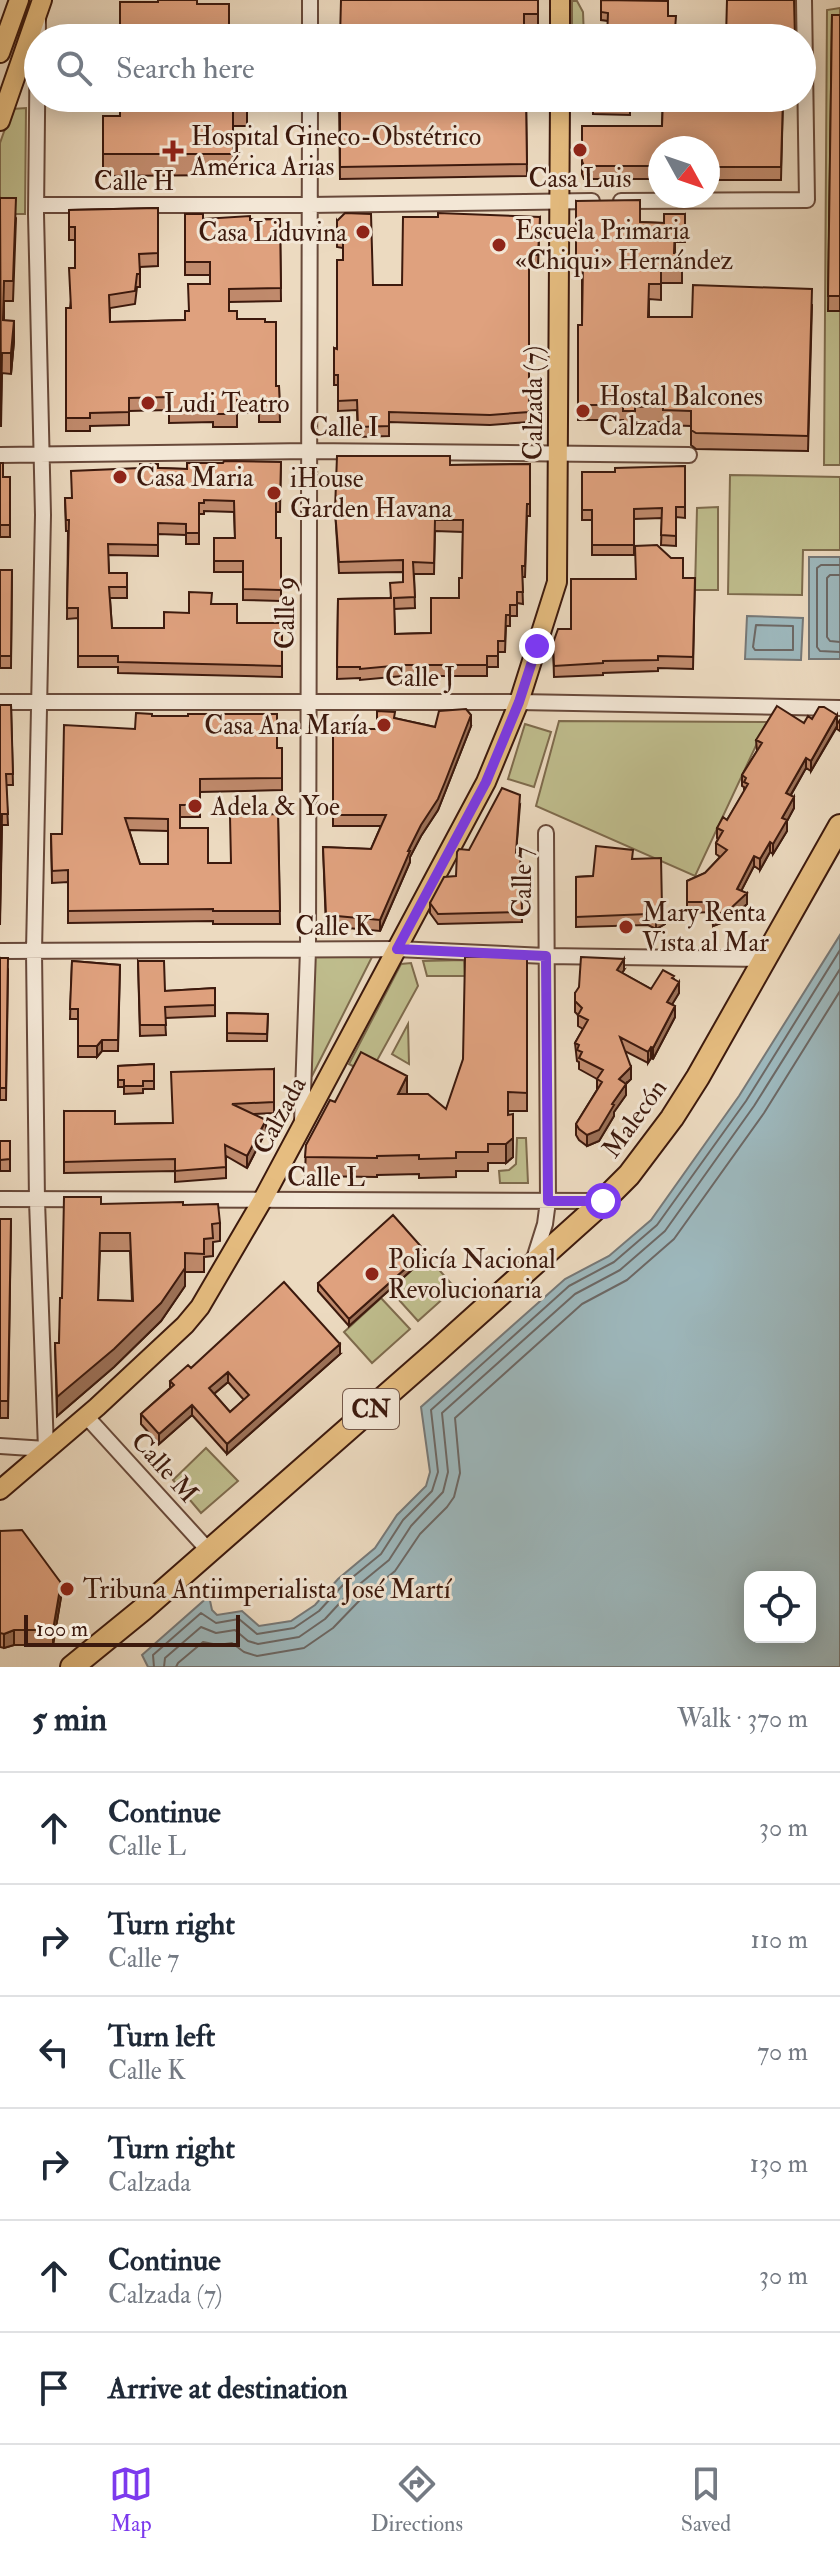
<!DOCTYPE html>
<html lang="en">
<head>
<meta charset="utf-8">
<style>
  body { margin:0; font-family:"IM FELL Double Pica",serif; background:#f6f6f7; color:#1f2937 }
  .controls { position:absolute; right:24px; bottom:24px; display:grid; overflow:hidden; border-radius:16px; box-shadow:0 4px 20px #0003 }
  .controls button { width:72px; height:72px; display:grid; place-items:center; padding:0; border:0; border-bottom:2px solid #e0e1e3; background:#fff; color:#1f2937; font:40px sans-serif }
  .compass { position:absolute; left:648px; top:136px; width:72px; height:72px; border-radius:50%; background:#fff; box-shadow:0 4px 20px #0003; rotate:130deg }
  .scale { position:absolute; left:24px; bottom:20px; width:216px; box-sizing:border-box; padding-left:8px; border:4px solid #3c190d; border-top:0; font-size:22px; line-height:28px; white-space:nowrap; color:#3c190d; -webkit-text-stroke:6px #f3e7d6; paint-order:stroke }
  .stop { position:absolute; width:24px; height:24px; margin:-18px; border:6px solid #7c3aed; border-radius:50%; background:#fff }
  .stop.end { background:#7c3aed; border-color:#fff; box-shadow:0 2px 8px #0008 }
  .list { margin:0; padding:0; list-style:none }
  h2 { display:flex; justify-content:space-between; align-items:center; height:104px; margin:0; padding:0 32px; font-size:34px }
  h2 small { font-size:26px; font-weight:400; color:#747a83 }
  .list li { display:grid; grid-template-columns:52px 1fr auto; gap:24px; align-items:center; box-sizing:border-box; height:112px; padding:0 32px; border-top:2px solid #e0e1e3 }
  .list b { display:block; font-size:30px; white-space:nowrap }
  .list p { margin:0; font-size:26px; white-space:nowrap; color:#747a83 }
  .list em { font-size:26px; font-style:normal; color:#747a83 }
  .icon { flex:none; width:44px; height:44px; fill:none; stroke:currentColor; stroke-width:2; stroke-linecap:round; stroke-linejoin:round }
  .map { position:relative; flex:none; width:840px; height:1667px; overflow:hidden }
  .search { position:absolute; background:#fff; box-shadow:0 4px 20px #0003; left:24px; right:24px; top:24px; height:88px; display:flex; align-items:center; gap:20px; box-sizing:border-box; padding:0 28px; border-radius:44px; color:#747a83; font-size:30px }
  .sheet { height:776px; background:#fff }
  nav { display:flex; justify-content:space-around; align-items:center; box-sizing:border-box; height:112px; border-top:2px solid #e0e1e3; background:#fff; font-size:22px; color:#747a83 }
  nav a { display:grid; justify-items:center; gap:4px }
  nav .on { color:#7c3aed }
  .map>svg:first-child { display:block }
  .green { fill:#bfbd8d; stroke:#7e6b4d; stroke-width:2 }
  .water { fill:#9db8bd; stroke:#767877; stroke-width:2; fill-rule:evenodd }
  .lines { fill:none; stroke-linecap:round; stroke-linejoin:round }
  .shore { stroke:#6c6865; stroke-width:2 }
  .minor-casing { stroke:#68493a; stroke-width:18 }
  .major-casing { stroke:#3c190d; stroke-width:22 }
  .highway-casing { stroke:#3c190d; stroke-width:26 }
  .minor { stroke:#f3e7d6; stroke-width:14 }
  .major { stroke:#e6bd80; stroke-width:18 }
  .highway { stroke:#e6bd80; stroke-width:22 }
  .wall { fill:#c08a6c; stroke:#3c190d; stroke-width:2; fill-rule:evenodd }
  .shaded-wall { fill:#9c7158; stroke:#3c190d; stroke-width:2 }
  .building { fill:#dfa17e; stroke:#3c190d; stroke-width:2; fill-rule:evenodd }
  .route { stroke:#7c3aed; stroke-width:10 }
  .poi-dot { fill:#8f2418; stroke:#f3e7d6; stroke-width:3 }
  .labels { text-anchor:middle; stroke-width:6; stroke-linejoin:round; paint-order:stroke }
  .shield { fill:#f3e7d6; stroke:#735749; stroke-width:2 }
  .shield-label { font-size:24px; font-weight:bold; fill:#3c190d }
  .poi-label { font-size:26px; fill:#3c190d; stroke:#f3e7d6; text-anchor:start }
  .street-label { font-size:26px; fill:#3c190d; stroke:#f3e7d6 }
</style>
</head>
<body>
<div class="map">
<svg width="840" height="1667" viewBox="0 0 840 1667">
  <rect width="100%" height="100%" fill="#ecdac0"/>
  <filter id="stains"><feTurbulence type="fractalNoise" baseFrequency=".0025" numOctaves="4"/><feColorMatrix values="0 0 0 0 .2 0 0 0 0 .09 0 0 0 0 .02 0 0 0 .5 -.17"/></filter>
  <radialGradient id="worn" r=".72"><stop offset=".6" stop-color="#630" stop-opacity="0"/><stop offset="1" stop-color="#630" stop-opacity=".3"/></radialGradient>
  <path class="green" d="M572,1H577L583,12L584,38H572Z
    M840,8V465H824L827,10Z
    M26,108L25,214H0V143L12,109Z
    M730,475L840,477V550H803L802,595L728,594Z
    M718,507V590H695L697,508Z
    M559,721L767,722L695,876L536,806Z
    M525,724L551,732L534,787L508,779Z
    M314,957H372L312,1076H309Z
    M464,960L465,976H427L423,961Z
    M411,963L418,986L369,1075L349,1064L401,964Z
    M408,1024L409,1064L392,1054Z
    M517,1138H526L528,1183H500L499,1171L509,1170L516,1164Z
    M427,1256L455,1288L418,1321L390,1290Z
    M381,1298L410,1329L372,1363L344,1332Z
    M206,1448L238,1481L201,1513L173,1480Z"/>
  <path class="water" d="M809,557H840V659H809Z
    M747,616L803,618L801,660L745,659Z
    M840,935V1667H148L142,1655L209,1596L212,1610L217,1615L242,1611L259,1626L291,1621L315,1605L338,1579L375,1548L397,1515L426,1486L430,1472L421,1407L565,1279L609,1256L651,1220L739,1096ZM810,1577V1637H750V1577Z"/>
  <g class="lines">
    <path class="shore" d="M840,565H821L817,568V647L820,651L840,652
      M840,575H830L827,578V637L830,641L840,642
      M756,625L793,626V650H755L753,647Z
      M154,1667L153,1655L201,1613L216,1623L239,1619L257,1634L294,1628L319,1611L343,1585L381,1554L403,1520L432,1491L438,1472L431,1410L569,1286L614,1262L657,1225L746,1101L840,950
      M164,1667L165,1658L201,1627L216,1633L235,1630L248,1641L258,1644L299,1637L325,1619L350,1592L389,1560L411,1526L443,1492L448,1472L442,1413L575,1294L620,1270L665,1231L754,1106L840,969
      M176,1667L178,1663L203,1642L218,1645L232,1643L244,1652L257,1656L304,1648L333,1628L359,1601L395,1571L420,1534L447,1507L454,1497L460,1473L455,1418L582,1304L627,1280L674,1239L764,1113L840,991"/>
    <g class="minor-casing">
      <path id="minor" d="M310,38V0
        M621,201L807,200L804,0
        M37,205H309L592,201
        M0,455L308,451L689,455
        M0,702H519L840,708
        M0,951L397,949L546,956L763,959
        M302,1122L308,950L310,98
        M0,1199L603,1201
        M533,1262L545,1224L548,1201L546,833
        M86,1416L209,1551
        M0,1446L46,1449L37,1201L34,951L43,515L36,214L38,20"/>
    </g>
    <g class="major-casing">
      <path id="major" d="M560,0V38
        M0,53L19,0
        M0,121L42,0
        M0,1490L97,1407L185,1325L200,1307L262,1201L486,782L519,702L557,582L560,98"/>
    </g>
    <g class="highway-casing">
      <path id="highway" d="M72,1667L142,1610L437,1351L594,1210L629,1175L672,1118L698,1077L840,826"/>
    </g>
    <use href="#minor" class="minor"/>
    <use href="#major" class="major"/>
    <use href="#highway" class="highway"/>
  </g>
  <path class="wall" d="M538,0V26H524V38H340Z
    M601,0L668,16L676,30L601,20Z
    M832,15H840V311H828Z
    M247,98V126H233V175L103,176V116H120Z
    M339,98H526L527,176L340,179Z
    M593,98H783L781,180H708V148H660V179H584L582,174V126H662L663,100L630,99V115L593,114Z
    M0,198L16,218L13,301H4V320L14,341L11,374L2,373L1,427Z
    M576,201L640,222L664,223L685,214V242H675V253H682V283H661V300L649,299V317H692L812,305L808,451L696,449L691,445V426L663,425V422H635V426H623V420H578V325H582V278H576Z
    M158,208V266L140,267V287H137L135,304L110,308V322L185,320L189,311L210,284V275H185V214L203,219H280L281,301L229,302V311L237,319L276,386H279L280,422H259V413H237V427H213V422L169,423V410L129,411V425L90,426V431H66V308H70L75,268V240H69V210Z
    M540,217L538,265H529V422L490,425L389,422V436L358,437L357,410L338,411V385H334V348L337,349L343,260V248L337,247V221L373,285H402Z
    M281,462L280,512H276V538H281V601L243,600V572H214V538H235L234,512L204,511V514H199V544H186V535L158,534V556L108,555L109,573H127V598H110L112,628H164L189,613L211,604L237,623H282V677L118,673V667H78V618L67,619L68,531H66L65,498H72L158,468L187,469L223,463Z
    M0,463L3,477H10V537H0Z
    M530,464V516H527L525,577H522L523,604L517,603V616H510V626H506L505,652H498V667H487V676H403L360,680V678L337,679L338,599L390,598L403,582V572L339,573L335,510L450,465ZM435,531L463,532L462,578L459,598L431,633L395,634L394,609L415,608L414,574H434Z
    M685,466V518L676,517V546L661,545L662,518L634,519V555H592V520H582V472H615Z
    M0,570H12L11,668H0Z
    M683,578H695L693,669L658,668V671L603,673V675L554,677L553,643L571,629Z
    M0,705H11L13,785H6L8,825H2L0,925Z
    M152,716L277,748H282V790L200,792V817H180V828L208,863H230L278,814L280,924H213V921L68,923V882L52,883L51,834H62L135,729ZM129,830L168,831V864H140Z
    M394,718L435,727L471,726L438,810L421,836L410,857V862L380,931L326,926L323,847L371,849L381,826H333V729H377Z
    M812,719L837,724L840,720V731L837,729V727L811,771L806,768L791,795L794,808L787,821V831L773,854L770,852L760,870L754,866L741,891L747,904L729,920L713,926L712,912L687,913V881L705,873L720,857L716,854V843L718,839L717,838V828L727,820L744,792V787L742,786V775L757,751L756,740L804,723Z
    M520,805L516,853H520L522,922L438,924L430,913V903L456,876L469,850Z
    M633,859L662,908L665,924L656,929L648,925L576,927V877L593,876Z
    M527,956V1111H508L513,1157L506,1163H488V1171H456V1177L419,1178V1174L377,1175V1177L305,1176L306,1145L335,1102L407,1094L446,1109Z
    M0,958L8,969L6,1100H0Z
    M72,961L120,965L118,1051H102L97,1057H78V1019H70Z
    M138,961L165,991L215,988V1016L165,1018L166,1035L140,1036Z
    M624,970L622,973L651,989L674,979L679,993L672,1004L675,1017L653,1059L651,1058L648,1063L625,1051L631,1079L626,1084V1095L614,1112V1116L599,1141L587,1146L579,1140L576,1135V1124L597,1090V1079L579,1069V1062L577,1061L575,1043L583,1029L578,1026V1015L575,1012V993Z
    M227,1013L268,1014L267,1041H227Z
    M154,1064V1089H143V1093L124,1094V1087H118V1066Z
    M274,1069V1113L254,1114L266,1131L247,1168L226,1156V1178L175,1182V1171L64,1173V1111L115,1124L173,1123Z
    M0,1141H10V1171H0Z
    M101,1204L183,1205L220,1223V1241L213,1242V1256L204,1257V1272H185V1286L161,1321L114,1367L57,1416L55,1343H59L62,1298ZM100,1251H130L132,1301L98,1300Z
    M0,1219H11L8,1418H0Z
    M425,1258L349,1326L318,1291V1283Z
    M340,1354L227,1454L192,1415L159,1444L141,1424V1414L170,1388V1381L191,1368ZM228,1382L244,1400L230,1412L214,1394Z
    M0,1531L61,1597L53,1645H14L4,1648L0,1647Z"/>
  <path class="shaded-wall" d="M14,321V341L11,374V353Z
    M471,715V726L438,810L421,836L410,857V862L380,931V920L408,851Z
    M837,715V726L811,771V761Z
    M806,758V768L786,803V793Z
    M794,797V808L787,821V831L773,854V844L782,818Z
    M770,842V852L760,870V859Z
    M754,856V866L737,899V889Z
    M747,893V904L729,920L713,926V916Z
    M665,914V924L656,929V918Z
    M624,959V970L617,981V970Z
    M679,982V993L667,1013V1002Z
    M675,1006V1017L653,1059V1048Z
    M102,1040V1051L97,1057V1046Z
    M651,1047V1058L648,1063V1052Z
    M631,1067V1079L619,1090V1079Z
    M407,1076V1095L398,1094Z
    M626,1084V1095L614,1112V1116L599,1141L587,1146V1135L612,1104Z
    M513,1114V1157L506,1163V1144Z
    M266,1120V1131L247,1168V1156Z
    M425,1251V1258L349,1326V1319Z
    M185,1268V1286L161,1321L114,1367L57,1416V1397Z
    M340,1344V1354L227,1454V1444Z
    M228,1372V1382L209,1398V1388Z
    M192,1405V1415L159,1444V1434Z
    M61,1583V1597L53,1645V1630Z
    M14,1630V1645L4,1648V1634Z"/>
  <path class="building" d="M158,0H197V4H229V38H120V2H158Z
    M341,0H538V14H524V38H494V31H447V38H340Z
    M601,0L668,1V16H676L675,30H687V38H607L608,13L601,12Z
    M727,0H794L795,38H726Z
    M832,15H840V296H828Z
    M120,98H247V104H233V154H103V116H120Z
    M340,98H526L527,164L340,167Z
    M593,98H630V102L593,101Z
    M663,98H783L781,167H708V148H660V166H584L582,161V126H662Z
    M0,198H16L13,281H4L3,320L14,321L11,353H2L1,406Z
    M640,200V222L664,223V214H685V227H675L674,253H682V268H661V284H649L648,317H692L693,285L812,289L808,436L696,433L691,430V411L663,410V406L635,407V411H623V405H578V325H582L583,262H576V201Z
    M158,208V253L139,254L140,274H137L135,291L109,295L110,322L185,320V311H189L188,284H210V262H185V214H203V219L250,216V220L280,219L281,288L229,289V311H237V319H265V322H276V386H279L280,409H259V400H237V414H213V408L169,410V397L129,398V412L90,413V418H66V308H71L69,268H75V227H69V210Z
    M345,213L371,214L373,285H402L403,217H438V213L540,217L538,255H529V412L490,415L389,412V426L358,427L357,400L338,401V375H334V348L337,349V260H343V238L337,237V221Z
    M337,456H450V465L530,464V504H527L525,566H522L523,592H517V605H510V615H506L505,641H498V656H487V665H403L360,669V667H337L338,599L391,598L390,583L403,582V560L339,562L335,510ZM435,520H463L462,578H459V598H431V633L395,634L394,598L415,597L413,562L434,563Z
    M224,461L281,462L280,501H276V538H281V590L243,589V561H214V538H235L234,501L204,500V503H199V533H186V524L158,523V545L108,544L109,573H127V587H109L112,628H164V612L189,613V592L212,593L211,604H237V623H282V666L118,662V656H78V608H67L69,520H66L65,498H72L71,471L140,468V464H158V468L187,469V463H223Z
    M0,463H3V477H10V525H0Z
    M685,466V507H676V536L661,535L662,508L634,509V545H592V510H582V472H615V468Z
    M657,545L671,558H683V578H695L693,657L658,656V660L603,661V663L554,666L553,643L558,629H571V579H636L635,546Z
    M0,570H12L11,656H0Z
    M0,705H11L13,774H6L8,814H2L0,914Z
    M777,706L804,723L808,716L812,719L819,707H824L837,715L811,761L806,758L786,793L794,797L782,818L787,820L773,844L770,842L760,859L754,856L737,889L747,893L729,910L713,916L712,902H687V881L705,873L727,850L716,843L723,831L717,828L723,817L727,820L748,784L744,782L746,778L742,775L762,743L756,740Z
    M466,709L471,715L445,782L438,799L421,825L408,851H410L380,920L326,915L323,847L371,849L386,815H333V729H377V711L395,712L394,718L435,727L439,711Z
    M136,713L152,714V716H188V714H277V748H282V778L200,779V805H180V828H208V863H231L230,816L278,814L280,911H213V909L68,911V870L52,871L51,834H62L64,725L135,729ZM125,818L168,819V864H140Z
    M502,788L520,795L516,853H520L522,912L438,914L430,903L444,877L456,876L457,852L459,849L469,850Z
    M596,846L633,850L632,859L661,858L662,908L665,914L656,918L648,914L576,917V877L593,876Z
    M527,956V1093L508,1092V1115L513,1114V1138L506,1144H488V1152H456V1158L419,1159V1155L377,1156V1158L305,1157L306,1145L330,1100L335,1102L361,1052L407,1076L398,1094H428L446,1109L463,1059L465,957Z
    M581,957L624,959L617,970L651,989L663,970L674,976L672,978L679,982L667,1002L675,1006L653,1048L651,1047L648,1052L620,1037L631,1067L619,1079L626,1084L612,1104L614,1105L599,1130L587,1135L579,1129L576,1124L602,1082L597,1079L603,1070L579,1058L582,1052L577,1050L579,1045L575,1043L588,1020L578,1015L582,1008L575,1001V993L579,987Z
    M0,958H8L6,1088H0Z
    M72,961L120,965L118,1040H102L97,1046H78V1009H70Z
    M138,961H164L165,991L215,988V1005L165,1007L166,1025H140Z
    M227,1013L268,1014L267,1034L227,1033Z
    M154,1064V1081H143V1086H124V1080H118V1066Z
    M274,1069V1102L232,1104L266,1120L247,1156L225,1145L226,1167L175,1171V1159L64,1162V1111H115V1124L173,1123L171,1072Z
    M0,1141H10V1159L0,1160Z
    M64,1197H101V1204L183,1202V1205L218,1204L220,1223L212,1224L213,1238L204,1239V1254L185,1253V1268L161,1303L114,1349L57,1397L55,1343H59L60,1298H62ZM100,1233H130L133,1301L98,1300Z
    M393,1215L425,1251L349,1319L318,1283Z
    M0,1219H11L8,1401H0Z
    M284,1282L340,1344L227,1444L192,1405L159,1434L141,1414L174,1385L170,1381L188,1365L191,1368ZM228,1372L249,1395L230,1412L209,1388Z
    M22,1530L61,1583L53,1630H14L4,1634L0,1633V1531Z"/>
  <g class="lines">
    <path class="route" d="M537,646L519,702L486,782L397,949L546,956L548,1201H603"/>
  </g>
  <g class="poi-dot">
    <circle cx="580" cy="150" r="8"/>
    <path d="M169 139h8v8h8v8h-8v8h-8v-8h-8v-8h8z"/>
    <circle cx="363" cy="232" r="8"/>
    <circle cx="499" cy="245" r="8"/>
    <circle cx="148" cy="403" r="8"/>
    <circle cx="583" cy="411" r="8"/>
    <circle cx="120" cy="477" r="8"/>
    <circle cx="274" cy="493" r="8"/>
    <circle cx="384" cy="725" r="8"/>
    <circle cx="195" cy="806" r="8"/>
    <circle cx="626" cy="927" r="8"/>
    <circle cx="372" cy="1274" r="8"/>
    <circle cx="67" cy="1589" r="8"/>
  </g>
  <g class="labels">
    <rect class="shield" x="343" y="1389" width="56" height="40" rx="6"/>
    <g class="shield-label">
      <text x="371" y="1417">CN</text>
    </g>
    <g class="poi-label">
      <text x="191" y="145">Hospital Gineco-Obstétrico<tspan x="191" dy="30">América Arias</tspan></text>
      <text x="580" y="187" text-anchor="middle">Casa Luis</text>
      <text x="515" y="239">Escuela Primaria<tspan x="515" dy="30">«Chiqui» Hernández</tspan></text>
      <text x="347" y="241" text-anchor="end">Casa Liduvina</text>
      <text x="599" y="405">Hostal Balcones<tspan x="599" dy="30">Calzada</tspan></text>
      <text x="164" y="412">Ludi Teatro</text>
      <text x="136" y="486">Casa Maria</text>
      <text x="290" y="487">iHouse<tspan x="290" dy="30">Garden Havana</tspan></text>
      <text x="368" y="734" text-anchor="end">Casa Ana María</text>
      <text x="211" y="815">Adela &amp; Yoe</text>
      <text x="642" y="921">Mary Renta<tspan x="642" dy="30">Vista al Mar</tspan></text>
      <text x="388" y="1268">Policía Nacional<tspan x="388" dy="30">Revolucionaria</tspan></text>
      <text x="83" y="1598">Tribuna Antiimperialista José Martí</text>
    </g>
    <g class="street-label">
      <text x="134" y="190">Calle H</text>
      <text transform="translate(533 403) rotate(-90)" y="9">Calzada (7)</text>
      <text x="344" y="436">Calle I</text>
      <text transform="translate(285 613) rotate(-90)" y="9">Calle 9</text>
      <text x="420" y="686">Calle J</text>
      <text transform="translate(522 882) rotate(-90)" y="9">Calle 7</text>
      <text x="334" y="935">Calle K</text>
      <text transform="translate(279 1115) rotate(-62)" y="9">Calzada</text>
      <text transform="translate(634 1118) rotate(-54)" y="9">Malecón</text>
      <text x="326" y="1186">Calle L</text>
      <text transform="translate(165 1467) rotate(48)" y="9">Calle M</text>
    </g>
  </g>
  <rect width="100%" height="100%" filter="url(#stains)"/>
  <rect width="100%" height="100%" fill="url(#worn)"/>
</svg>
<div class="controls">
<button><svg class="icon" aria-label="locate" viewBox="0 0 24 24"><circle cx="12" cy="12" r="6"/><path d="M12 2v4M12 18v4M2 12h4M18 12h4"/></svg></button>
</div>
<svg class="compass" viewBox="-18 -18 36 36"><path d="M0-13l5 13h-10z" fill="#e53935"/><path d="M0 13l5-13h-10z" fill="#747a83"/></svg>
<div class="scale">100 m</div>
<div class="stop" style="left:603px;top:1201px"></div>
<div class="stop end" style="left:537px;top:646px"></div>
<div class="search"><svg class="icon" aria-label="search" viewBox="0 0 24 24"><circle cx="10" cy="10" r="6"/><path d="M15 15l6 6"/></svg>Search here</div>
</div>
<section class="sheet">
<h2>5 min<small>Walk · 370 m</small></h2>
<ul class="list">
<li><svg class="icon" aria-label="ahead" viewBox="0 0 24 24"><path d="M12 20V5M6 11l6-6 6 6"/></svg><div><b>Continue</b><p>Calle L</p></div><em>30 m</em></li>
<li><svg class="icon" aria-label="right" viewBox="0 0 24 24"><path d="M7 20v-9h11M14 6l5 5-5 5"/></svg><div><b>Turn right</b><p>Calle 7</p></div><em>110 m</em></li>
<li><svg class="icon" aria-label="left" viewBox="0 0 24 24"><path d="M17 20v-9H6M10 6l-5 5 5 5"/></svg><div><b>Turn left</b><p>Calle K</p></div><em>70 m</em></li>
<li><svg class="icon" aria-label="right" viewBox="0 0 24 24"><path d="M7 20v-9h11M14 6l5 5-5 5"/></svg><div><b>Turn right</b><p>Calzada</p></div><em>130 m</em></li>
<li><svg class="icon" aria-label="ahead" viewBox="0 0 24 24"><path d="M12 20V5M6 11l6-6 6 6"/></svg><div><b>Continue</b><p>Calzada (7)</p></div><em>30 m</em></li>
<li><svg class="icon" aria-label="arrive" viewBox="0 0 24 24"><path d="M6 21V4h12l-3 4 3 4H6"/></svg><div><b>Arrive at destination</b></div></li>
</ul>
</section>
<nav>
<a class="on"><svg class="icon" aria-label="map" viewBox="0 0 24 24"><path d="M3 6l6-2 6 2 6-2v14l-6 2-6-2-6 2zM9 4v14M15 6v14"/></svg>Map</a>
<a><svg class="icon" aria-label="directions" viewBox="0 0 24 24"><path d="M12 3l9 9-9 9-9-9zM9 14v-3h6M13 9l2 2-2 2"/></svg>Directions</a>
<a><svg class="icon" aria-label="saved" viewBox="0 0 24 24"><path d="M7 4h10v16l-5-4-5 4z"/></svg>Saved</a>
</nav>
</body>
</html>
